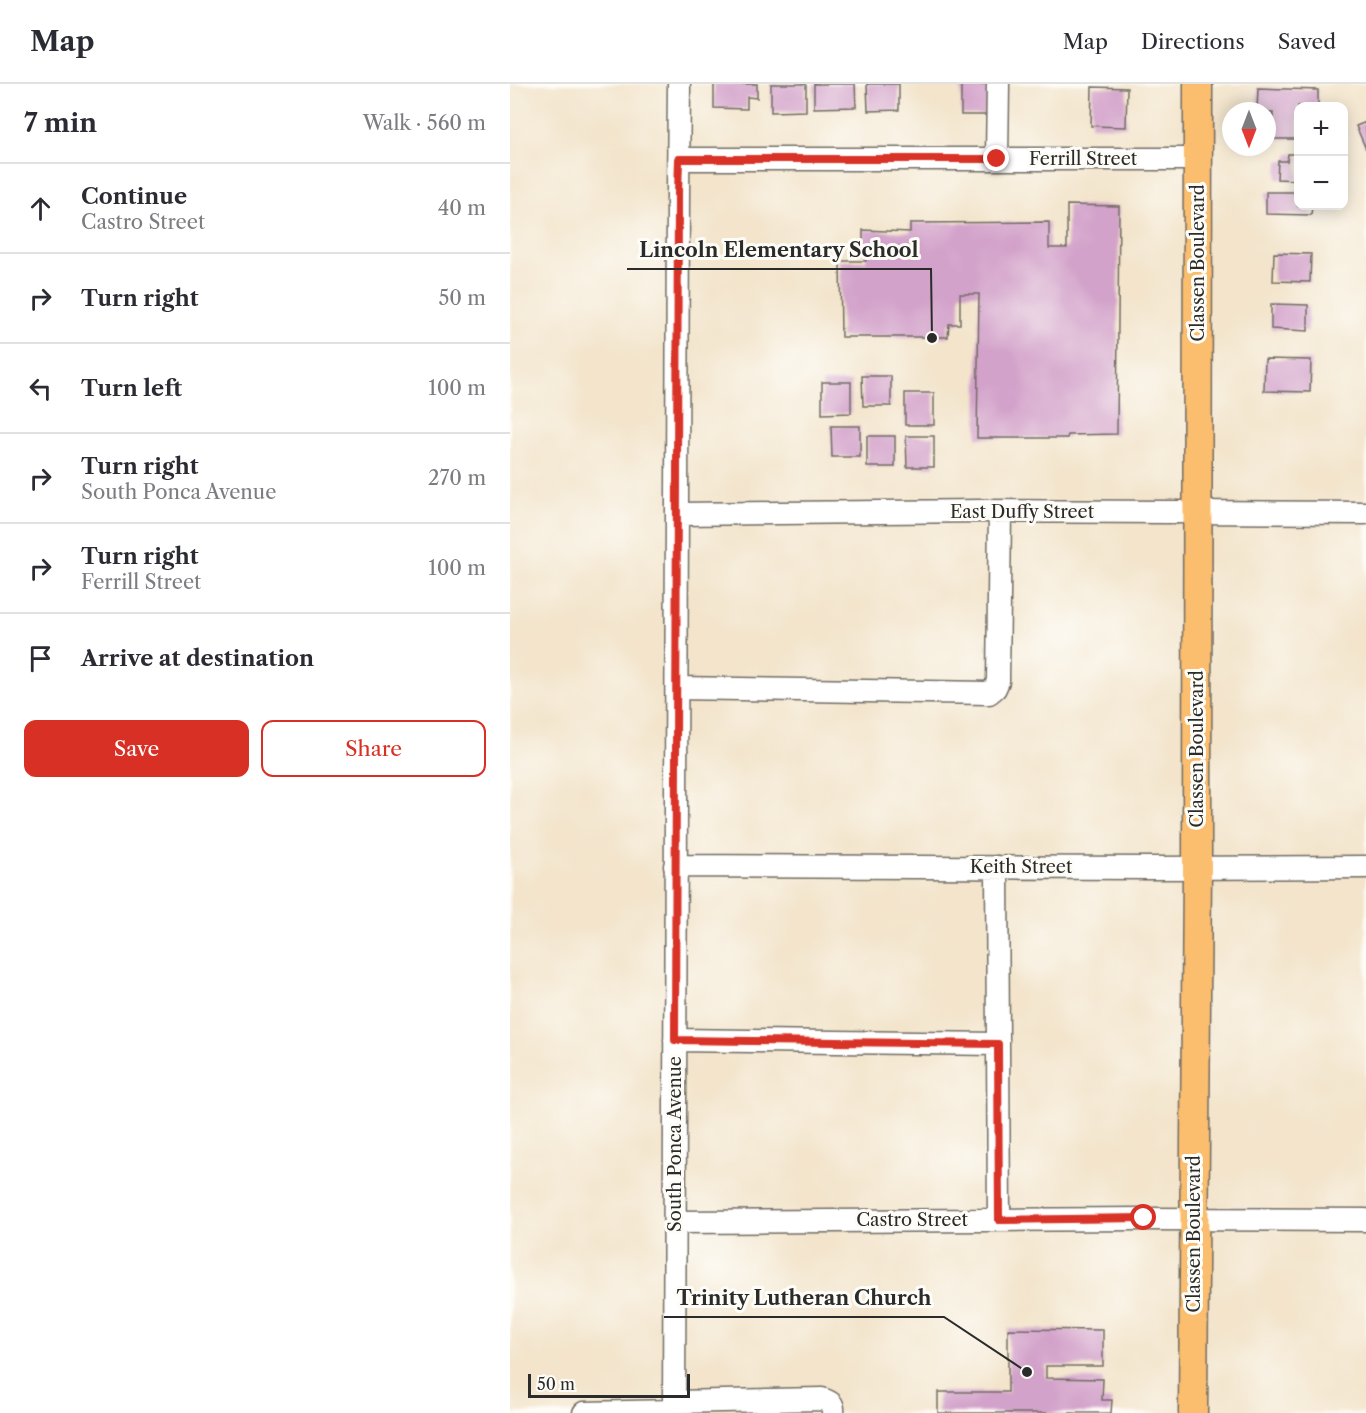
<!DOCTYPE html>
<html lang="en">
<head>
<meta charset="utf-8">
<style>
  body { margin:0; font-family:"Libre Caslon Text",serif; background:#f2f2f3; color:#2b2b33 }
  .controls { position:absolute; right:18px; top:18px; display:grid; overflow:hidden; border-radius:12px; box-shadow:0 3px 15px #0003 }
  .controls button { width:54px; height:54px; display:grid; place-items:center; padding:0; border:0; border-bottom:2px solid #e1e1e2; background:#fff; color:#2b2b33; font:30px sans-serif }
  .compass { position:absolute; left:712px; top:18px; width:54px; height:54px; border-radius:50%; background:#fff; box-shadow:0 3px 15px #0003; rotate:180deg }
  .scale { position:absolute; left:18px; bottom:15px; width:162px; box-sizing:border-box; padding-left:6px; border:3px solid #2b2b2b; border-top:0; font-size:16px; line-height:21px; white-space:nowrap; color:#2b2b2b; -webkit-text-stroke:4px #fdfcf7; paint-order:stroke }
  .stop { position:absolute; width:18px; height:18px; margin:-14px; border:4px solid #d93025; border-radius:50%; background:#fff }
  .stop.end { background:#d93025; border-color:#fff; box-shadow:0 2px 6px #0008 }
  .list { margin:0; padding:0; list-style:none }
  h2 { display:flex; justify-content:space-between; align-items:center; height:78px; margin:0; padding:0 24px; font-size:26px }
  h2 small { font-size:20px; font-weight:400; color:#7c7c81 }
  .list li { display:grid; grid-template-columns:39px 1fr auto; gap:18px; align-items:center; box-sizing:border-box; height:90px; padding:0 24px; border-top:2px solid #e1e1e2 }
  .list b { display:block; font-size:22px; white-space:nowrap }
  .list p { margin:0; font-size:20px; white-space:nowrap; color:#7c7c81 }
  .list em { font-size:20px; font-style:normal; color:#7c7c81 }
  .actions { display:flex; gap:12px; padding:18px 24px }
  .actions a { flex:1; padding:14px 0; border:2px solid #d93025; border-radius:12px; text-align:center; font-size:21px; color:#d93025 }
  .actions .main { background:#d93025; color:#fff }
  .icon { flex:none; width:33px; height:33px; fill:none; stroke:currentColor; stroke-width:2; stroke-linecap:round; stroke-linejoin:round }
  .map { position:relative; flex:none; width:856px; height:1329px; overflow:hidden }
  header { display:flex; align-items:center; gap:36px; box-sizing:border-box; height:84px; padding:0 30px; background:#fff; border-bottom:2px solid #e1e1e2 }
  header strong { font-size:28px }
  nav { display:flex; gap:33px; margin-inline-start:auto; font-size:21px }
  main { display:flex }
  aside { flex:1; background:#fff }
  .map>svg:first-child { display:block }
  .building { fill:#d3a2ca }
  .lines { fill:none; stroke-linecap:round; stroke-linejoin:round }
  .minor-casing { stroke:#716c63; stroke-width:25 }
  .major-casing { stroke:#716c63; stroke-width:31 }
  .minor { stroke:#fff; stroke-width:22 }
  .major { stroke:#fbbd6e; stroke-width:28 }
  .route { stroke:#d93025; stroke-width:8 }
  .labels { text-anchor:middle; stroke-width:6; stroke-linejoin:round; paint-order:stroke }
  .street-label { font-size:18px; fill:#2b2b2b; stroke:#fdfcf7 }
  .leader { fill:none; stroke:#2b2b2b; stroke-width:2 }
  .callout-dot { fill:#2b2b2b; stroke:#fdfcf7; stroke-width:2 }
  .callout-label { font-size:20px; text-anchor:middle; font-weight:bold; fill:#2b2b2b; stroke:#fdfcf7; stroke-width:6; stroke-linejoin:round; paint-order:stroke }
</style>
</head>
<body>
<header>
<strong>Map</strong>
<nav><a>Map</a><a>Directions</a><a>Saved</a></nav>
</header>
<main>
<aside>
<h2>7 min<small>Walk · 560 m</small></h2>
<ul class="list">
<li><svg class="icon" aria-label="ahead" viewBox="0 0 24 24"><path d="M12 20V5M6 11l6-6 6 6"/></svg><div><b>Continue</b><p>Castro Street</p></div><em>40 m</em></li>
<li><svg class="icon" aria-label="right" viewBox="0 0 24 24"><path d="M7 20v-9h11M14 6l5 5-5 5"/></svg><div><b>Turn right</b></div><em>50 m</em></li>
<li><svg class="icon" aria-label="left" viewBox="0 0 24 24"><path d="M17 20v-9H6M10 6l-5 5 5 5"/></svg><div><b>Turn left</b></div><em>100 m</em></li>
<li><svg class="icon" aria-label="right" viewBox="0 0 24 24"><path d="M7 20v-9h11M14 6l5 5-5 5"/></svg><div><b>Turn right</b><p>South Ponca Avenue</p></div><em>270 m</em></li>
<li><svg class="icon" aria-label="right" viewBox="0 0 24 24"><path d="M7 20v-9h11M14 6l5 5-5 5"/></svg><div><b>Turn right</b><p>Ferrill Street</p></div><em>100 m</em></li>
<li><svg class="icon" aria-label="arrive" viewBox="0 0 24 24"><path d="M6 21V4h12l-3 4 3 4H6"/></svg><div><b>Arrive at destination</b></div></li>
</ul>
<div class="actions"><a class="main">Save</a><a>Share</a></div>
</aside>
<div class="map">
<svg width="856" height="1329" viewBox="0 0 856 1329">
  <rect width="100%" height="100%" fill="#fdfcf7"/>
  <filter id="ink" filterUnits="userSpaceOnUse"><feTurbulence type="fractalNoise" baseFrequency=".0167" numOctaves="2"/><feDisplacementMap in="SourceGraphic" scale="12" xChannelSelector="R" yChannelSelector="G"/><feConvolveMatrix kernelMatrix="1 2 1 2 8 2 1 2 1" color-interpolation-filters="sRGB"/></filter>
  <filter id="wash" filterUnits="userSpaceOnUse"><feTurbulence type="fractalNoise" baseFrequency=".008" numOctaves="4" result="noise"/><feDisplacementMap in="SourceGraphic" scale="24" xChannelSelector="R" yChannelSelector="G"/><feGaussianBlur stdDeviation="1.35" result="paint"/><feColorMatrix in="noise" values="0 0 0 0 0 0 0 0 0 0 0 0 0 0 0 0 0 1.4 0 .05"/><feComposite in="paint" operator="in"/></filter>
  <g filter="url(#wash)">
    <rect width="100%" height="100%" fill="#f3e4cb"/>
    <g id="blocks">
      <path class="building" d="M204,0H247V14L237,13V25L204,24Z
        M261,0H296V27L261,28Z
        M304,0H345L346,23L304,24Z
        M357,0H389V26L358,27Z
        M451,0H479L478,31H451Z
        M582,3L617,4L616,43L581,42Z
        M748,4L808,6V22H788V55H762L763,29H757V27H747Z
        M856,38V65L846,42Z
        M778,70H788V96L767,95L768,77H777Z
        M756,108H788V122H802L801,131L756,130Z
        M557,121L609,122L607,350L558,351L557,354H467L469,210H450V240H439L438,253H331L330,177H356V166H353V146L400,148V139L539,138V164H557Z
        M764,169L801,170L800,198L763,197Z
        M761,220L798,221V247L761,245Z
        M755,275L801,276L800,308L754,307Z
        M352,292H381V322H353Z
        M312,298H341V329L312,330Z
        M395,309H424V341H395Z
        M321,342H350V373H322Z
        M357,352H385V383H357Z
        M396,352H424V383H397Z
        M498,1245L593,1246V1282H536V1294L593,1295L592,1316H602L601,1329H428V1308H498Z"/>
    </g>
  </g>
  <g filter="url(#ink)">
    <use href="#blocks" fill-opacity="0" stroke="#716c63" stroke-width="1.5"/>
    <g class="lines">
      <g class="minor-casing">
        <path id="minor" d="M169,75H688
          M487,75L488,0
          M168,430L472,427L856,429
          M167,604L479,609L485,604L488,597L490,428
          M165,782L642,784L856,783
          M487,783L489,1136
          M165,956L488,960
          M165,1138L634,1135L856,1136
          M164,1318L312,1315C320,1318 324,1319 323,1329
          M74,1329L164,1327
          M164,1329L168,110L169,0"/>
      </g>
      <g class="major-casing">
        <path id="major" d="M683,1329L687,784L688,0"/>
      </g>
      <use href="#minor" class="minor"/>
      <use href="#major" class="major"/>
    </g>
  </g>
  <g class="lines" filter="url(#ink)">
    <path class="route" d="M487,75H169L168,110L165,956L488,960L489,1136L634,1134"/>
  </g>
  <g class="labels">
    <g class="street-label">
      <text x="573" y="81">Ferrill Street</text>
      <text transform="translate(688 179) rotate(-90)" y="6">Classen Boulevard</text>
      <text x="512" y="434">East Duffy Street</text>
      <text transform="translate(687 665) rotate(-90)" y="6">Classen Boulevard</text>
      <text x="511" y="789">Keith Street</text>
      <text transform="translate(165 1060) rotate(-90)" y="6">South Ponca Avenue</text>
      <text x="402" y="1142">Castro Street</text>
      <text transform="translate(684 1150) rotate(-90)" y="6">Classen Boulevard</text>
    </g>
  </g>
  <path class="leader" d="M422 254L421 185H117M517 1288L434 1233H154"/>
  <g class="callout-dot">
    <circle cx="422" cy="254" r="6"/>
    <circle cx="517" cy="1288" r="6"/>
  </g>
  <g class="callout-label">
    <text x="269" y="173">Lincoln Elementary School</text>
    <text x="294" y="1221">Trinity Lutheran Church</text>
  </g>
</svg>
<div class="controls">
<button>+</button>
<button>−</button>
</div>
<svg class="compass" viewBox="-18 -18 36 36"><path d="M0-13l5 13h-10z" fill="#e53935"/><path d="M0 13l5-13h-10z" fill="#7c7c81"/></svg>
<div class="scale">50 m</div>
<div class="stop" style="left:634px;top:1134px"></div>
<div class="stop end" style="left:487px;top:75px"></div>
</div>
</main>
</body>
</html>
